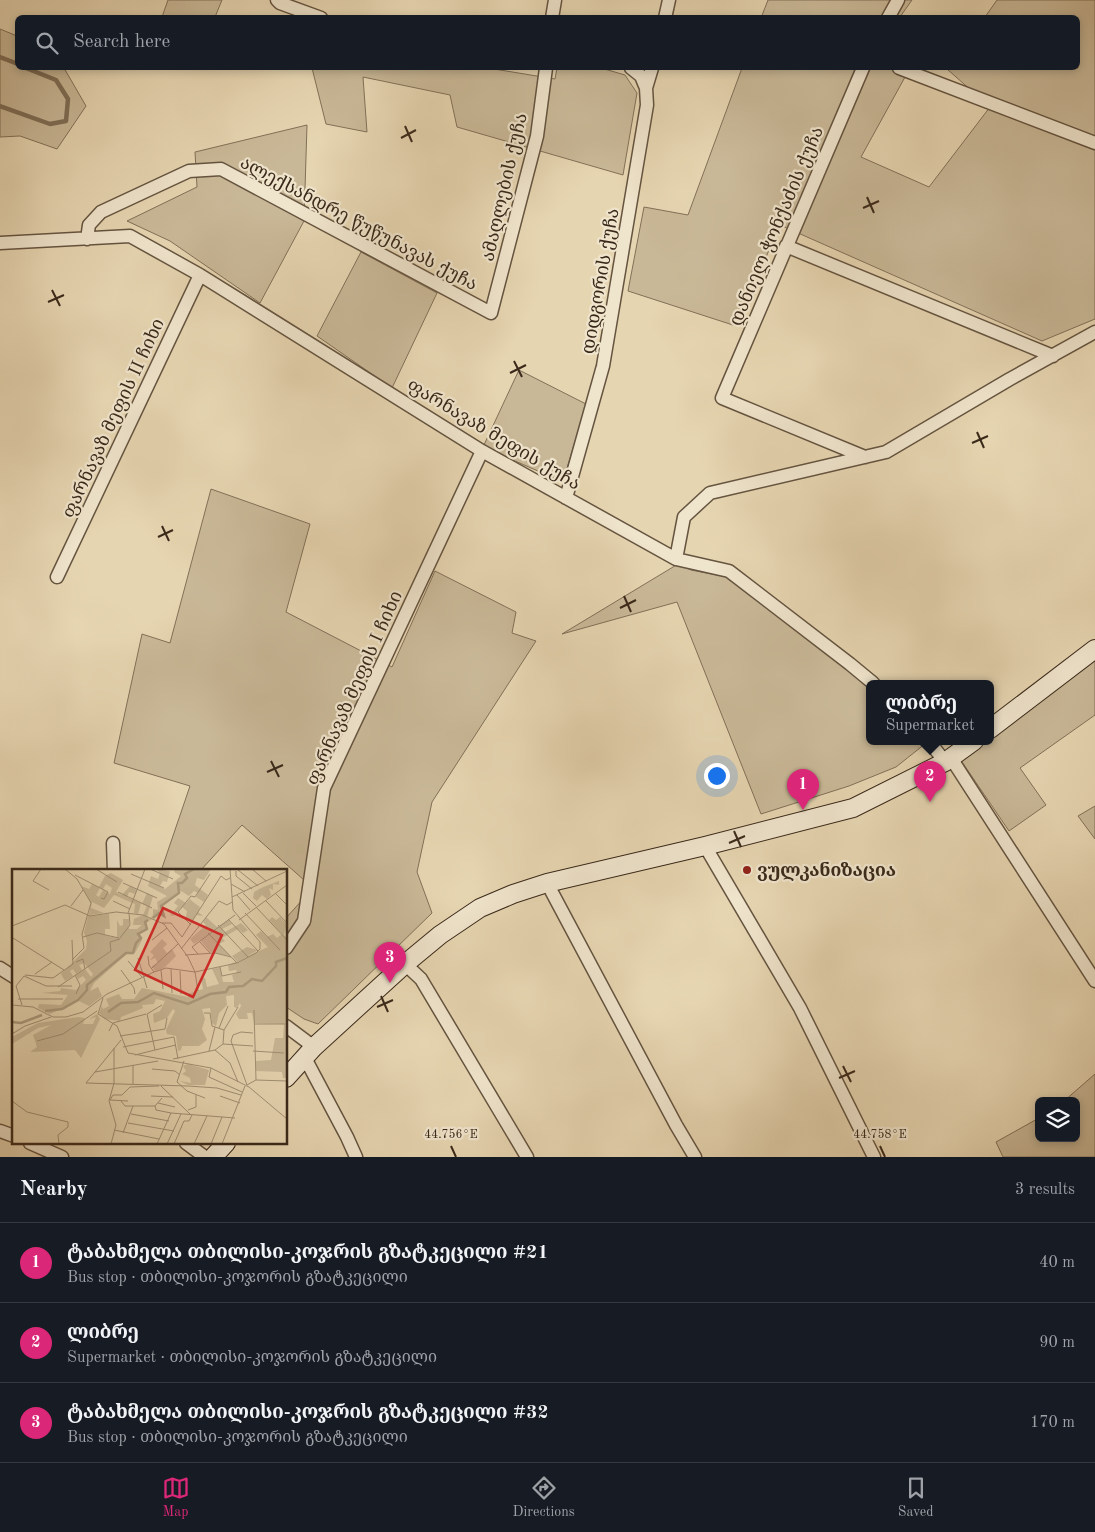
<!DOCTYPE html>
<html lang="en">
<head>
<meta charset="utf-8">
<style>
  body { margin:0; font-family:"Old Standard TT","Noto Serif Georgian",serif; background:#20242c; color:#f1f3f6 }
  .controls { position:absolute; right:15px; bottom:15px; display:grid; overflow:hidden; border-radius:8px; box-shadow:0 2px 8px #0003 }
  .controls button { width:45px; height:45px; display:grid; place-items:center; padding:0; border:0; border-bottom:1px solid #363941; background:#171b24; color:#f1f3f6; font:25px sans-serif }
  .you { position:absolute; left:716px; top:775px; width:18px; height:18px; margin:-12px; border:4px solid #fff; border-radius:50%; background:#1a73e8; box-shadow:0 0 0 8px #1a73e833 }
  .badge { display:grid; place-items:center; width:32px; height:32px; border-radius:50%; background:#db2777; color:#fff; font-size:16px; font-weight:700 }
  .pin { position:absolute; translate:-50% -41px; filter:drop-shadow(0 1px 2px #0008) }
  .pin::after { content:''; position:absolute; top:26px; width:18px; height:15px; background:inherit; clip-path:polygon(0 0,100% 0,50% 100%) }
  .popup { position:absolute; left:866px; top:680px; width:128px; height:65px; box-sizing:border-box; display:grid; place-content:center; border-radius:8px; background:#171b24; filter:drop-shadow(0 1px 4px #0005); font-size:16px; white-space:nowrap; color:#9ea1a6 }
  .popup b { font-size:19px; color:#f1f3f6 }
  .popup::after { content:''; position:absolute; left:50%; top:100%; margin-left:-10px; border:10px solid transparent; border-top-color:#171b24 }
  .list { margin:0; padding:0; list-style:none }
  h2 { display:flex; justify-content:space-between; align-items:center; height:65px; margin:0; padding:0 20px; font-size:21px }
  h2 small { font-size:16px; font-weight:400; color:#9ea1a6 }
  .list li { display:grid; grid-template-columns:32px 1fr auto; gap:15px; align-items:center; box-sizing:border-box; height:80px; padding:0 20px; border-top:1px solid #363941 }
  .list b { display:block; font-size:19px; white-space:nowrap }
  .list p { margin:0; font-size:16px; white-space:nowrap; color:#9ea1a6 }
  .list em { font-size:16px; font-style:normal; color:#9ea1a6 }
  .icon { flex:none; width:28px; height:28px; fill:none; stroke:currentColor; stroke-width:2; stroke-linecap:round; stroke-linejoin:round }
  .map { position:relative; flex:none; width:1095px; height:1157px; overflow:hidden }
  .search { position:absolute; background:#171b24; box-shadow:0 2px 8px #0003; left:15px; right:15px; top:15px; height:55px; display:flex; align-items:center; gap:12px; box-sizing:border-box; padding:0 18px; border-radius:8px; color:#9ea1a6; font-size:19px }
  .sheet { height:305px; background:#171b24 }
  nav { display:flex; justify-content:space-around; align-items:center; box-sizing:border-box; height:70px; border-top:1px solid #363941; background:#171b24; font-size:14px; color:#9ea1a6 }
  nav a { display:grid; justify-items:center; gap:2px }
  nav .on { color:#db2777 }
  .map>svg:first-child { display:block }
  .green { fill:#c9b897; stroke:#827058 }
  .lines { fill:none; stroke-linecap:round; stroke-linejoin:round }
  .stream { stroke:#7e6d56; stroke-width:4.5 }
  .street-casing { stroke:#655440; stroke-width:15 }
  .secondary-casing { stroke:#3a291a; stroke-width:20 }
  .street { stroke:#efe4cc; stroke-width:12 }
  .secondary { stroke:#efe4cc; stroke-width:18 }
  .ticks { fill:none; stroke:#3a291a; stroke-width:2 }
  .poi-dot { fill:#8f2418; stroke:#efe4cc; stroke-width:2 }
  .labels { text-anchor:middle; stroke-width:4.5; stroke-linejoin:round; paint-order:stroke }
  .street-label { font-size:18px; fill:#3a291a; stroke:#efe4cc }
  .poi-label { font-size:18px; font-weight:bold; fill:#3a291a; stroke:#efe4cc; text-anchor:start }
  .inset-river { fill:none; stroke:#ac9b7e; stroke-width:2.5 }
  .inset-road { fill:none; stroke:#a19075; stroke-width:1 }
  .view { fill:#d62828; fill-opacity:0.15; stroke:#d62828; stroke-width:2.5 }
  .inset-edge { fill:none; stroke:#3a291a; stroke-width:2.5 }
  .ticks-label { font-size:12px; text-anchor:middle; fill:#3a291a; stroke:#efe4cc; stroke-width:4.5; stroke-linejoin:round; paint-order:stroke }
</style>
</head>
<body>
<div class="map">
<svg width="1095" height="1157" viewBox="0 0 1095 1157">
  <rect width="100%" height="100%" fill="#e6d5b1"/>
  <filter id="stains"><feTurbulence type="fractalNoise" baseFrequency=".004" numOctaves="4"/><feColorMatrix values="0 0 0 0 .2 0 0 0 0 .09 0 0 0 0 .02 0 0 0 .5 -.17"/></filter>
  <radialGradient id="worn" r=".72"><stop offset=".6" stop-color="#630" stop-opacity="0"/><stop offset="1" stop-color="#630" stop-opacity=".3"/></radialGradient>
  <path class="green" d="M168,0H222L215,17H162Z
    M768,0H912L900,17L761,18Z
    M997,0H1095V319L1042,341L780,225L736,326L628,291L644,207L688,215L742,68H910L861,157L929,187L990,107L947,69L948,68H1078V18L985,17Z
    M0,29L17,36L18,68H64L86,106L57,149L20,136L0,137Z
    M312,68H488L555,79L557,68H601L625,75L637,93L623,175L457,127L450,95L363,77L367,132L326,124Z
    M307,125L304,221L260,303L170,241L127,221L197,187L195,152Z
    M361,252L437,293L392,388L317,336Z
    M519,370L586,404L563,482L483,447Z
    M211,489L310,524L286,612L392,667L435,571L516,612L512,633L536,641L432,802L417,872L432,913L318,1024L304,1019L286,1007V918L313,888L242,825L200,871H161L190,786L114,763L142,634L170,643Z
    M678,564L691,570L727,577L870,688V741H923L925,744L896,767L849,786L761,814L677,602L562,634Z
    M1095,659V715L1020,768L1046,805L1009,831L960,759L985,741H990V737Z
    M1095,806V839L1078,816Z
    M1095,1074V1157H1003L996,1142L1039,1118V1138H1076V1101H1064Z"/>
  <g class="lines">
    <path class="stream" d="M0,57L18,64
      M0,106L50,124L66,121L68,99L56,80L26,68"/>
    <g class="street-casing">
      <path id="street" d="M277,0L280,3L321,18
        M552,18L555,0
        M665,18L669,0
        M888,18L898,0
        M631,68L641,76L646,88
        M863,68L722,398L865,457
        M899,68L1095,143
        M87,239L89,225L101,212L189,171L221,169L491,313L537,136L546,68
        M0,243L130,236L200,275L482,451L676,559L729,571L850,664L873,683
        M786,246L1053,356
        M566,498L603,366L647,105L646,88L652,68
        M676,559L684,517L710,493L886,452L1010,379L1095,332
        M57,577L200,275
        M929,741L945,762
        M951,758L1095,981
        M113,843L114,871
        M705,846L800,1008L874,1157
        M547,883L676,1125L695,1157
        M286,948L304,921L324,788L482,451
        M405,964L421,979L527,1157
        M0,968L14,977
        M286,1026L314,1047
        M305,1058L347,1137L356,1157
        M0,1131L14,1136
        M30,1143L62,1157
        M186,1143L205,1157"/>
    </g>
    <g class="secondary-casing">
      <path id="secondary" d="M990,729L1095,649
        M286,1078L314,1047L405,964L440,935L480,908L513,894L547,883L705,846L853,808L945,762L974,741
        M213,1157L226,1143"/>
    </g>
    <use href="#street" class="street"/>
    <use href="#secondary" class="secondary"/>
  </g>
  <path class="ticks" d="M405,126L412,142M401,138L416,130M867,197L874,213M863,208L879,201M52,290L60,306M48,302L64,295M514,361L522,377M510,373L526,365M977,432L984,448M972,443L988,436M162,526L169,541M158,537L173,530M624,596L631,612M620,608L636,600M271,761L279,777M267,772L283,765M734,831L741,847M729,843L745,836M381,996L388,1012M377,1007L393,1000M843,1066L851,1082M839,1078L855,1071M451,1146L456,1157M880,1146L885,1157"/>
  <circle class="poi-dot" cx="747" cy="870" r="5"/>
  <g class="labels">
    <g class="street-label">
      <text transform="translate(504 187) rotate(-77)" y="6">ამაღლების ქუჩა</text>
      <text transform="translate(359 223) rotate(28)" y="6">ალექსანდრე წუწუნავას ქუჩა</text>
      <text transform="translate(776 226) rotate(-67)" y="6">დანიელ ჭონქაძის ქუჩა</text>
      <text transform="translate(600 281) rotate(-80)" y="6">დიდგორის ქუჩა</text>
      <text transform="translate(113 418) rotate(-65)" y="6">ფარნავაზ მეფის II ჩიხი</text>
      <text transform="translate(494 434) rotate(31)" y="6">ფარნავაზ მეფის ქუჩა</text>
      <text transform="translate(354 688) rotate(-66)" y="6">ფარნავაზ მეფის I ჩიხი</text>
    </g>
    <g class="poi-label">
      <text x="757" y="876">ვულკანიზაცია</text>
    </g>
  </g>
  <g transform="translate(12 869)">
    <rect width="275" height="275" fill="#e6d5b1"/>
    <path d="M144,0L158,2L155,13L151,12L148,17L153,20L169,7L162,3L163,0H199L192,11L185,9L183,16L196,26L192,33L184,28L186,24L182,22L177,27L169,22L150,37L153,47L147,46L135,53V61L128,65L130,71L123,84H116L82,114L78,122L86,118L90,127L77,137L67,132L38,145L26,139L27,135L49,136L56,126L30,124L48,122L49,119L64,121L74,111L71,107L66,110L64,106L73,100L79,108L81,105L72,94L67,96L70,101L64,105L61,100L58,102L61,107L53,112L49,105L74,80L75,72L72,64L76,47L97,45L98,60H93V66L105,69V51L108,57L111,56V50H117V60H125L130,56H121L122,50L131,46L135,37L130,35L135,24L141,27L135,48L138,50L141,46V40L146,41L145,33L155,27L136,17L139,7L146,10L148,4ZM99,4L111,11L104,23L110,26L118,17L125,21L123,25L117,23L115,28L129,34L126,45L122,44L123,35L102,26L92,39L80,33L79,39L92,44L77,46L79,34L69,17L77,20L80,15L88,19L84,26L87,28L91,21L98,25L100,19L94,15L91,20L87,18L93,7ZM267,12V16L261,15V21L257,19L259,26L255,30L250,26L245,32L241,29L242,23L249,19ZM166,29L174,34L178,30L181,33L188,38L186,43L191,47L184,46L180,53L174,48L175,42L170,38L161,47L158,46L166,37L162,34ZM194,48L205,58L216,51L220,55L210,60L213,63L229,54L236,61L231,64L226,60L210,69L213,72L207,75L218,87L198,83L188,71L182,75L178,70L194,56L191,53ZM260,48L264,51L268,48L275,55L272,66L275,69V209H271L270,203L244,202L243,192L259,191L263,169H271L272,155L242,154L240,144H235L236,150H227L224,145L229,137L228,134L225,139L222,138V126L214,127L215,136L207,144L204,157L200,154L198,139L190,140L193,150L190,160L195,171L187,177H170L169,181L166,182L164,167L155,165L154,161L163,142L161,140L155,149L142,154L141,145L148,142L153,132L144,130L142,135L130,136L131,139L109,148L108,152L93,150L87,144L90,137L91,140L97,137L94,130L107,125L110,130H122L130,119L176,128V125L191,120L189,109H193L195,118L207,115L200,100L208,98L211,113H222L220,106L225,104L224,101L217,102L216,96L256,78L244,66L249,62L255,68L261,65L265,69L270,65L257,51ZM150,70L155,75L151,79L155,84L160,80L164,87L152,99L143,102L140,97L146,94L143,89L138,91L142,86L138,83ZM235,78L246,81L225,93L220,87ZM85,145L88,150L69,189L63,181L18,183L25,178L21,166L39,156L26,159L0,175V168L26,154L66,148L73,149L71,155H81L84,148L77,150ZM176,195L197,201L193,216H176L168,212L179,214L178,209L170,205L174,202L171,197Z" fill="#c9b897"/>
    <path class="inset-river" d="M141,49L147,44L152,47L149,37L167,24L166,14H170L175,9L173,5L182,0M33,142L50,140L66,131L75,121V116L114,84H121L124,74L129,69L126,65L135,60L133,53L136,51M96,143L109,134L126,133L142,124L176,135L198,125L214,123L217,118L231,117L240,110L250,112L264,97V93L275,89M0,153L9,154L30,146"/>
    <path class="inset-road" d="M29,0L21,12L37,21M53,0L65,10L79,34L70,65L72,79L60,91M84,0L105,13M138,0L161,10M240,0L254,12M226,1L246,17M224,2V7L240,20M119,5L152,19M63,6L96,23L92,30L89,29M111,14L145,29M219,15L233,23M106,23L140,39M231,24L244,37M263,24L275,36M225,26L238,41M220,28L275,2M101,32L118,40M254,32L275,54M59,37L71,21M244,38L275,71M116,44L133,0M233,44L268,81M216,50L246,82M227,51L275,16M150,54H159L170,68L209,7L214,11L218,9M179,56L166,43L179,27L183,28L198,5M206,56L236,88M0,57L53,36L78,47L104,43L131,46L152,55L176,88L183,103M196,64L225,94M71,68L85,64L107,69M1,69L52,101M108,69L118,56L117,44M140,71L155,59M187,72L198,84M169,80L207,32L215,36L220,33M186,85L180,78L223,46M173,86L203,84L219,88M136,87L137,96L142,103M126,89L135,119M116,92L130,108M64,93L71,90L73,100M208,98L210,107L229,103M140,99L166,75M159,100L160,124M109,101L122,119L123,125M149,101L151,120M168,102L169,125M183,103L186,122M23,105L40,93M13,106L41,109L61,95L60,71M63,106L68,116L64,125M46,118L99,82L98,73L108,70M91,129L86,145L105,157L116,184L199,199L237,218L275,250M6,130H51M0,136L21,138L41,148H54L71,143L95,125L142,103L154,99L183,103L225,94L244,84L248,80V73L221,41L218,0M10,136L4,117L12,107L34,117H60M242,141L244,211M242,155H273M207,159L216,137M212,161L226,138M97,162L101,154L134,145M0,165L13,157L39,148M108,167L153,160L155,149M25,172L51,165L85,142M211,175L241,177M111,178L162,168L166,190M143,181L164,176M203,181L218,194L226,213M197,182L203,158M241,182L272,184M123,186L143,181L135,145L150,136M161,190L203,181L211,175L212,161L200,157L198,144H192M199,199L197,208L230,223M140,200L163,202L168,206M83,203L146,192M165,213L175,222L193,229M165,213L172,192M74,214L176,217L205,219L229,226M74,214L109,171M121,215V196M235,216L219,172L221,166L229,163L241,164M235,216L244,211L275,212M149,217L178,245M139,227L161,228M208,227L228,234M0,232L15,243L56,253V258L46,266L47,275M109,232L113,237H143L150,229M116,232L98,231L101,226H110L118,218L147,217M146,234L163,238M143,237L144,241L159,244L223,249M176,241L184,238V226M119,245L157,252M116,254L162,262M102,261L147,270M111,264L121,237M99,275L104,256L97,232L102,214V179M145,275L159,244M155,275L169,245M162,275L172,252H177L180,246M182,275L195,247M199,275L210,248M210,275L233,217"/>
    <path class="view" d="M151,39L210,66L181,128L123,101Z"/>
    <rect width="275" height="275" class="inset-edge"/>
  </g>
  <g class="ticks-label">
    <text x="451" y="1138">44.756°E</text>
    <text x="880" y="1138">44.758°E</text>
  </g>
  <rect width="100%" height="100%" filter="url(#stains)"/>
  <rect width="100%" height="100%" fill="url(#worn)"/>
</svg>
<div class="controls">
<button><svg class="icon" aria-label="layers" viewBox="0 0 24 24"><path d="M12 4l9 5-9 5-9-5zM3 14l9 5 9-5"/></svg></button>
</div>
<div class="you"></div>
<div class="pin badge" style="left:803px;top:810px">1</div>
<div class="pin badge" style="left:930px;top:802px">2</div>
<div class="popup"><b>ლიბრე</b>Supermarket</div>
<div class="pin badge" style="left:390px;top:983px">3</div>
<div class="search"><svg class="icon" aria-label="search" viewBox="0 0 24 24"><circle cx="10" cy="10" r="6"/><path d="M15 15l6 6"/></svg>Search here</div>
</div>
<section class="sheet">
<h2>Nearby<small>3 results</small></h2>
<ul class="list">
<li><span class="badge">1</span><div><b>ტაბახმელა თბილისი-კოჯრის გზატკეცილი #21</b><p>Bus stop · თბილისი-კოჯორის გზატკეცილი</p></div><em>40 m</em></li>
<li><span class="badge">2</span><div><b>ლიბრე</b><p>Supermarket · თბილისი-კოჯორის გზატკეცილი</p></div><em>90 m</em></li>
<li><span class="badge">3</span><div><b>ტაბახმელა თბილისი-კოჯრის გზატკეცილი #32</b><p>Bus stop · თბილისი-კოჯორის გზატკეცილი</p></div><em>170 m</em></li>
</ul>
</section>
<nav>
<a class="on"><svg class="icon" aria-label="map" viewBox="0 0 24 24"><path d="M3 6l6-2 6 2 6-2v14l-6 2-6-2-6 2zM9 4v14M15 6v14"/></svg>Map</a>
<a><svg class="icon" aria-label="directions" viewBox="0 0 24 24"><path d="M12 3l9 9-9 9-9-9zM9 14v-3h6M13 9l2 2-2 2"/></svg>Directions</a>
<a><svg class="icon" aria-label="saved" viewBox="0 0 24 24"><path d="M7 4h10v16l-5-4-5 4z"/></svg>Saved</a>
</nav>
</body>
</html>
